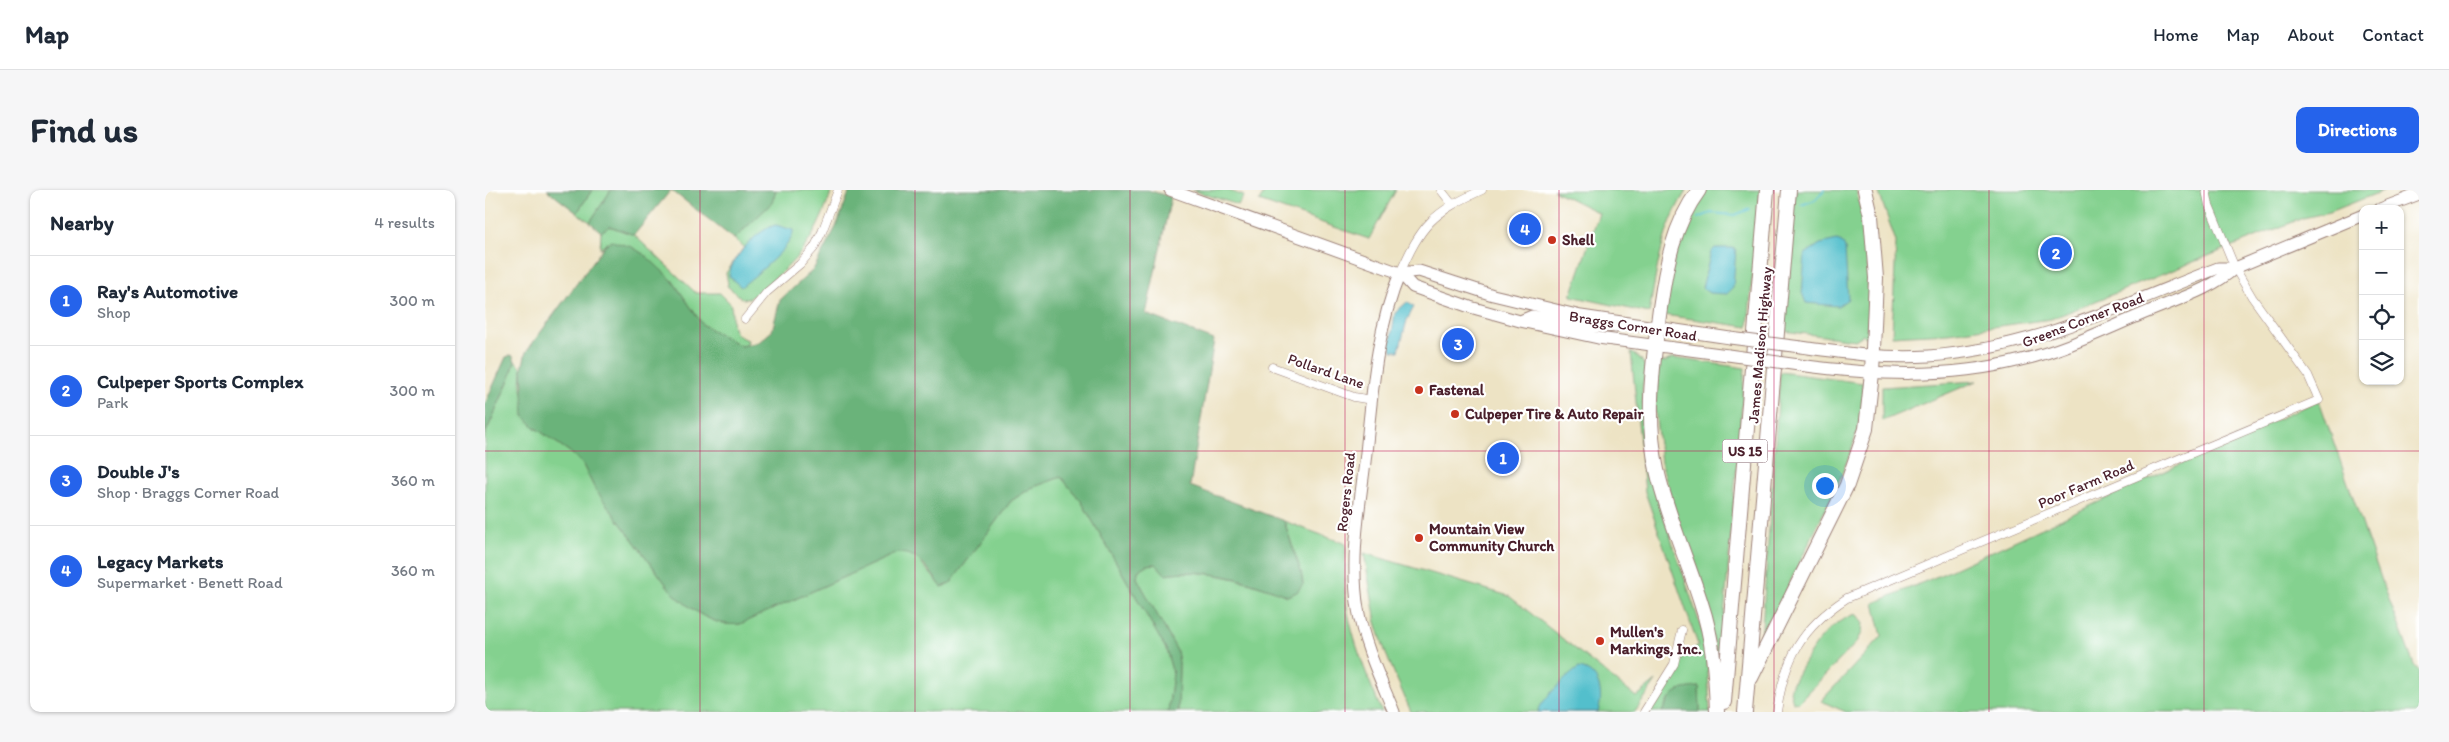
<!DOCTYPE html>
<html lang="en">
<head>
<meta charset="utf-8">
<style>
  body { margin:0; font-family:Itim,sans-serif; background:#f6f6f7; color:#1f2937 }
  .controls { position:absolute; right:15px; top:15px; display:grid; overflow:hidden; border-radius:10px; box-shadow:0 1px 4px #0004 }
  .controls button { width:45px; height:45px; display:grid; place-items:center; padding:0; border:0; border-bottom:1px solid #e0e1e3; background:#fff; color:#1f2937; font:25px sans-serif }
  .you { position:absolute; left:1339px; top:295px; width:18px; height:18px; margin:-12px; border:4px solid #fff; border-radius:50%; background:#1a73e8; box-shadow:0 0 0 8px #1a73e833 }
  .badge { display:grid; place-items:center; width:32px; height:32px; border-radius:50%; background:#2563eb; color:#fff; font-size:16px; font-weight:700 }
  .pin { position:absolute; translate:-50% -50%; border:2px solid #fff; box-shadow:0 1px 5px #0006 }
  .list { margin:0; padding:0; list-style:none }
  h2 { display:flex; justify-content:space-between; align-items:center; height:65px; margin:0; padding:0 20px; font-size:21px }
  h2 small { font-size:16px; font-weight:400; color:#747a83 }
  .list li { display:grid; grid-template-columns:32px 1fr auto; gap:15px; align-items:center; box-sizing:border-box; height:90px; padding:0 20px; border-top:1px solid #e0e1e3 }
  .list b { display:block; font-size:19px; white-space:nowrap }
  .list p { margin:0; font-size:16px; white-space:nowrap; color:#747a83 }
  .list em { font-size:16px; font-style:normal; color:#747a83 }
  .icon { flex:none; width:28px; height:28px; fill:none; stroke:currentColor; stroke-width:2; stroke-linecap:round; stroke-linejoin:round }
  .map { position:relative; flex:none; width:1934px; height:522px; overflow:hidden; border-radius:10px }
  header { display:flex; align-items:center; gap:30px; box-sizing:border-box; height:70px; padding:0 25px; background:#fff; border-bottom:1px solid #e0e1e3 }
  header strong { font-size:24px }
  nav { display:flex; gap:28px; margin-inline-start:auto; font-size:18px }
  .intro { display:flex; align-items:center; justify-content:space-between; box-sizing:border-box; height:120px; padding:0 30px }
  h1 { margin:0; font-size:35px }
  .button { padding:12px 22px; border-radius:10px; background:#2563eb; color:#fff; font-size:18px; font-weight:700 }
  main { display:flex; gap:30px; padding:0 30px }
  aside { flex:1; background:#fff; border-radius:10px; box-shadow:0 1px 4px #0004 }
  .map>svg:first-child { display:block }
  .green { fill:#84d18f; stroke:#67785d }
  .forest { fill:#6bb37a; stroke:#5a6952 }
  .water { fill:#52bfcc; stroke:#4e6f7c }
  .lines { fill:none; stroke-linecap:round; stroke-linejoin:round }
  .stream { stroke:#52bfcc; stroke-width:2 }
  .street-casing { stroke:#9c8178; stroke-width:9 }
  .secondary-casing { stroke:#9c8178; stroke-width:13 }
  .highway-casing { stroke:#9c8178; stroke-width:16 }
  .street { stroke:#fff; stroke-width:8 }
  .secondary { stroke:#fff; stroke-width:11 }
  .highway { stroke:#fff; stroke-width:14 }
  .secondary-bridge-casing { stroke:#9c8178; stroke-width:13; stroke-linecap:butt }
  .secondary-bridge { stroke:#fff; stroke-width:11 }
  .grid { fill:none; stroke:#c2185b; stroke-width:1; stroke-opacity:0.55 }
  .poi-dot { fill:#c8321e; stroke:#fff; stroke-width:2 }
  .labels { text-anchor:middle; stroke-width:4.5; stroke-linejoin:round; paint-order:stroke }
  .shield { fill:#fff; stroke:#80626b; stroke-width:1 }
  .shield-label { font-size:14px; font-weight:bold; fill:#4a1f2b }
  .poi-label { font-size:15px; font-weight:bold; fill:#4a1f2b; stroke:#fff; text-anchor:start }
  .street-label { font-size:15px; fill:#4a1f2b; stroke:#fff }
</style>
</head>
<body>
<header>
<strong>Map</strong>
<nav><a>Home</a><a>Map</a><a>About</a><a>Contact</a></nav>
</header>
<div class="intro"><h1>Find us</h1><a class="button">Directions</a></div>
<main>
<aside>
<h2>Nearby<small>4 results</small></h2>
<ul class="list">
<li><span class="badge">1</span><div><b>Ray's Automotive</b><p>Shop</p></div><em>300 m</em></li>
<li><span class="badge">2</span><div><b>Culpeper Sports Complex</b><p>Park</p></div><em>300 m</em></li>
<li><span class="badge">3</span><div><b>Double J's</b><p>Shop · Braggs Corner Road</p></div><em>360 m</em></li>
<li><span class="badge">4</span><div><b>Legacy Markets</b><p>Supermarket · Benett Road</p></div><em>360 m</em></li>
</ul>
</aside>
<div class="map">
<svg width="1934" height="522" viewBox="0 0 1934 522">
  <rect width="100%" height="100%" fill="#fff"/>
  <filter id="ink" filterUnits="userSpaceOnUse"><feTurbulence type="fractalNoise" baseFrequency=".02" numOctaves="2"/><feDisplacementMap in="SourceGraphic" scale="10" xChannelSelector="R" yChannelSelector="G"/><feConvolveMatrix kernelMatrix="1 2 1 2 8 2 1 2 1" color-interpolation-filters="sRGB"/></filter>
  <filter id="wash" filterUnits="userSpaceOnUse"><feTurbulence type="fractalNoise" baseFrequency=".0096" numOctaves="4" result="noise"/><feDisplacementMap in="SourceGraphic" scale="20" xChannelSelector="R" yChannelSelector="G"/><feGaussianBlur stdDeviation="1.12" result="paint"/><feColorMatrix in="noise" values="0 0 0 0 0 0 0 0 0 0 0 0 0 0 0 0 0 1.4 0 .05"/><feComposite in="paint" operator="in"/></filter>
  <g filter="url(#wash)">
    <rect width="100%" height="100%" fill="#ede3c4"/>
    <path class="green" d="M107,0H126L105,32L92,23Z
      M291,0H347C328,56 311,73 265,108L258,109L242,96L243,94L241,83L259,57L249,49L286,13Z
      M707,0H742L759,6L753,15Z
      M781,0H911L884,49L774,11Z
      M1068,0H1202C1177,37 1172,79 1164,123L1086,106L1114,23Z
      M1219,0H1275L1263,137L1179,125L1192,55Z
      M1310,0H1371C1385,51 1384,95 1382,148L1378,145L1370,150L1298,141Z
      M1393,0H1900L1845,22L1818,28L1566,129L1463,143L1407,146L1411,52Z
      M124,36L149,45L211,103H235L245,113C251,130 240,143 263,150L262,155L256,156L218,135L187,90L178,82L121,54L115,59L116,42Z
      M1146,162L1155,168L1160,176L1157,203L1167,292L1218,443L1222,464L1225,522H1215L1214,497L1183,510L1177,522H1164L1198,468L1213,455L1160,302Z
      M1188,168L1260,178L1235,474L1176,273L1170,220L1174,171L1179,172Z
      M30,171L37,178L36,196L49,237L85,262L97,273L110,299L187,402C205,419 230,438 255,434L412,363H426L433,369L457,397L465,394L526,311L546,298L576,287L596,311L681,459L688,484L683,522H0V245L26,185Z
      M1295,182L1378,193C1379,248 1351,297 1328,345C1311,381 1293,416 1276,452Z
      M1492,191L1397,231V197Z
      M1834,210L1897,391L1929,475L1934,481V522H1361L1336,511L1397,446L1389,413L1460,383Z
      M799,331L861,354C861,369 859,385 860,401C864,444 881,483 897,522H693L694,473L692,461L652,388L653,381L661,375L672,374L680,384C717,377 768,392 803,406L818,394L816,382Z
      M879,363L1024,406L1151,507L1171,491L1150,522H926L901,464L891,432Z
      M1371,424L1378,432L1377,443L1372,452L1317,509L1313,513L1308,512L1305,501L1307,494C1323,466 1338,434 1371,424Z"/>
    <path class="forest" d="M62,0H107L92,23Z
      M126,0H291L287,13L249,49L186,0L149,45L125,36L116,42L105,32Z
      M365,0H663L686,7L661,124L729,150L705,296L799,331L816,382L818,394L812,402L802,406C768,391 717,377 680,384L671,374L661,375L653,381L652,388L692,461L694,473L693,522H683L688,484L681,459L596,311L576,287L546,298L526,311L465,394L457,397C443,380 436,363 412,363L255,434C230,438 205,419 187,402L110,299L97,273L85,262L49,237L39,226L37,178L41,162L121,54L127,51L147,57L160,65L187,90L218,135L256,156L274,152L287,141L295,110L328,80L351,37Z
      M27,165L30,171L26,185L0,245V214L21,167Z
      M1214,497L1215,522H1177C1188,501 1191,499 1214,497Z"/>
    <path class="water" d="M291,35L308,40C311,54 268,87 256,97L244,86C245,69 274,38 291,35Z
      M1352,50L1357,52L1360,58L1363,109L1353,116L1321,113L1317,103L1320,64L1335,54Z
      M1230,58H1248L1251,60L1248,98L1242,104L1224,103L1217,98L1226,62Z
      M922,112L929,117L922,130L914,161H907L905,155L910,123Z
      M1094,478C1115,481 1119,505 1113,522H1053C1055,511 1084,484 1094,478Z"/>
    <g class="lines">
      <path class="stream" d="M1316,15L1330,10L1339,0
        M1213,28L1226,23L1250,25L1265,19"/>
    </g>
  </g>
  <g filter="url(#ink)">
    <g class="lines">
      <g class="street-casing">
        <path id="street" d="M956,0L967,14
          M915,83C937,34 947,23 997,0
          M260,129L282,102L315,74L329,58L337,42L353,0
          M787,177L869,207L887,210
          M1159,522L1189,474L1197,440
          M1292,522C1299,469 1317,437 1362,408L1834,210L1823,185L1767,107L1750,78L1724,15L1721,0"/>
      </g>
      <g class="secondary-casing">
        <path id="secondary" d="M685,0L915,83L928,97L985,117L1035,131L1113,148L1243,165
          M1895,19L1934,4
          M915,83L934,81L1008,105L1096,126L1245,148
          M1035,131L1047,126L1108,137L1131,136
          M1316,157C1359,163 1401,169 1444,166C1547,159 1638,115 1733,78H1750
          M1314,175C1389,185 1462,189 1536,170C1579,160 1619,140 1660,123C1690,110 1726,100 1750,78L1878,25
          M909,522C895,488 879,455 873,419C865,370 874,321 880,272C887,208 890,143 915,83"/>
      </g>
      <g class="highway-casing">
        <path id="highway" d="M1214,0C1188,35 1181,76 1175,118C1168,172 1160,226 1172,280C1182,325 1202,369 1216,413C1228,449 1231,485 1232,522
          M1266,488L1362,295L1381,239L1387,183L1391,88L1386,26L1380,0
          M1239,512L1282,0
          M1260,522L1304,0"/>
      </g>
      <use href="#street" class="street"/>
      <use href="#secondary" class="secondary"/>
      <use href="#highway" class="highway"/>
      <g class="secondary-bridge-casing">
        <path id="secondary-bridge" d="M1245,148L1316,157
          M1243,165L1314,175"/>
      </g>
      <use href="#secondary-bridge" class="secondary-bridge"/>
    </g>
  </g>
  <path class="grid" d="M215,0V522M430,0V522M645,0V522M860,0V522M1074,0V522M1289,0V522M1504,0V522M1719,0V522M0,261H1934"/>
  <g class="poi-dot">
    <circle cx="1067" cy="50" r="5"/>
    <circle cx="934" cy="200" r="5"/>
    <circle cx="970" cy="224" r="5"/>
    <circle cx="934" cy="348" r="5"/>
    <circle cx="1115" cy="451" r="5"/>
  </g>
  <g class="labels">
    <rect class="shield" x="1237.5" y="249.5" width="45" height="23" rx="4"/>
    <g class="shield-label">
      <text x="1260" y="266">US 15</text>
    </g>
    <g class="poi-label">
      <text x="1077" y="55">Shell</text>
      <text x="944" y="205">Fastenal</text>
      <text x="980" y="229">Culpeper Tire &amp; Auto Repair</text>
      <text x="944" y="344">Mountain View<tspan x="944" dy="17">Community Church</tspan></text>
      <text x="1125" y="447">Mullen's<tspan x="1125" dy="17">Markings, Inc.</tspan></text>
    </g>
    <g class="street-label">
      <text transform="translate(1598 130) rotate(-21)" y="5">Greens Corner Road</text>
      <text transform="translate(1148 136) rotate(9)" y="5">Braggs Corner Road</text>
      <text transform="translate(1275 155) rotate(-85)" y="5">James Madison Highway</text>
      <text transform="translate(841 181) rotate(19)" y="5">Pollard Lane</text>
      <text transform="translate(1601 294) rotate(-23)" y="5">Poor Farm Road</text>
      <text transform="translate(861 302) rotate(-84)" y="5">Rogers Road</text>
    </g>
  </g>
</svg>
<div class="controls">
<button>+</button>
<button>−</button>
<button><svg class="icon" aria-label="locate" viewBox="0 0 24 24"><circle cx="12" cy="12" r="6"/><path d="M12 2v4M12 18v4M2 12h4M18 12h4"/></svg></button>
<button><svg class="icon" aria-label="layers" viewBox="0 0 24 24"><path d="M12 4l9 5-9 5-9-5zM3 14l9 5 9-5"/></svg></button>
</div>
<div class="you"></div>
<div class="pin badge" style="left:1018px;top:268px">1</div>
<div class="pin badge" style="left:1571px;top:63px">2</div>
<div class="pin badge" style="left:973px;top:154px">3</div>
<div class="pin badge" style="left:1040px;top:39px">4</div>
</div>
</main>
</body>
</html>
